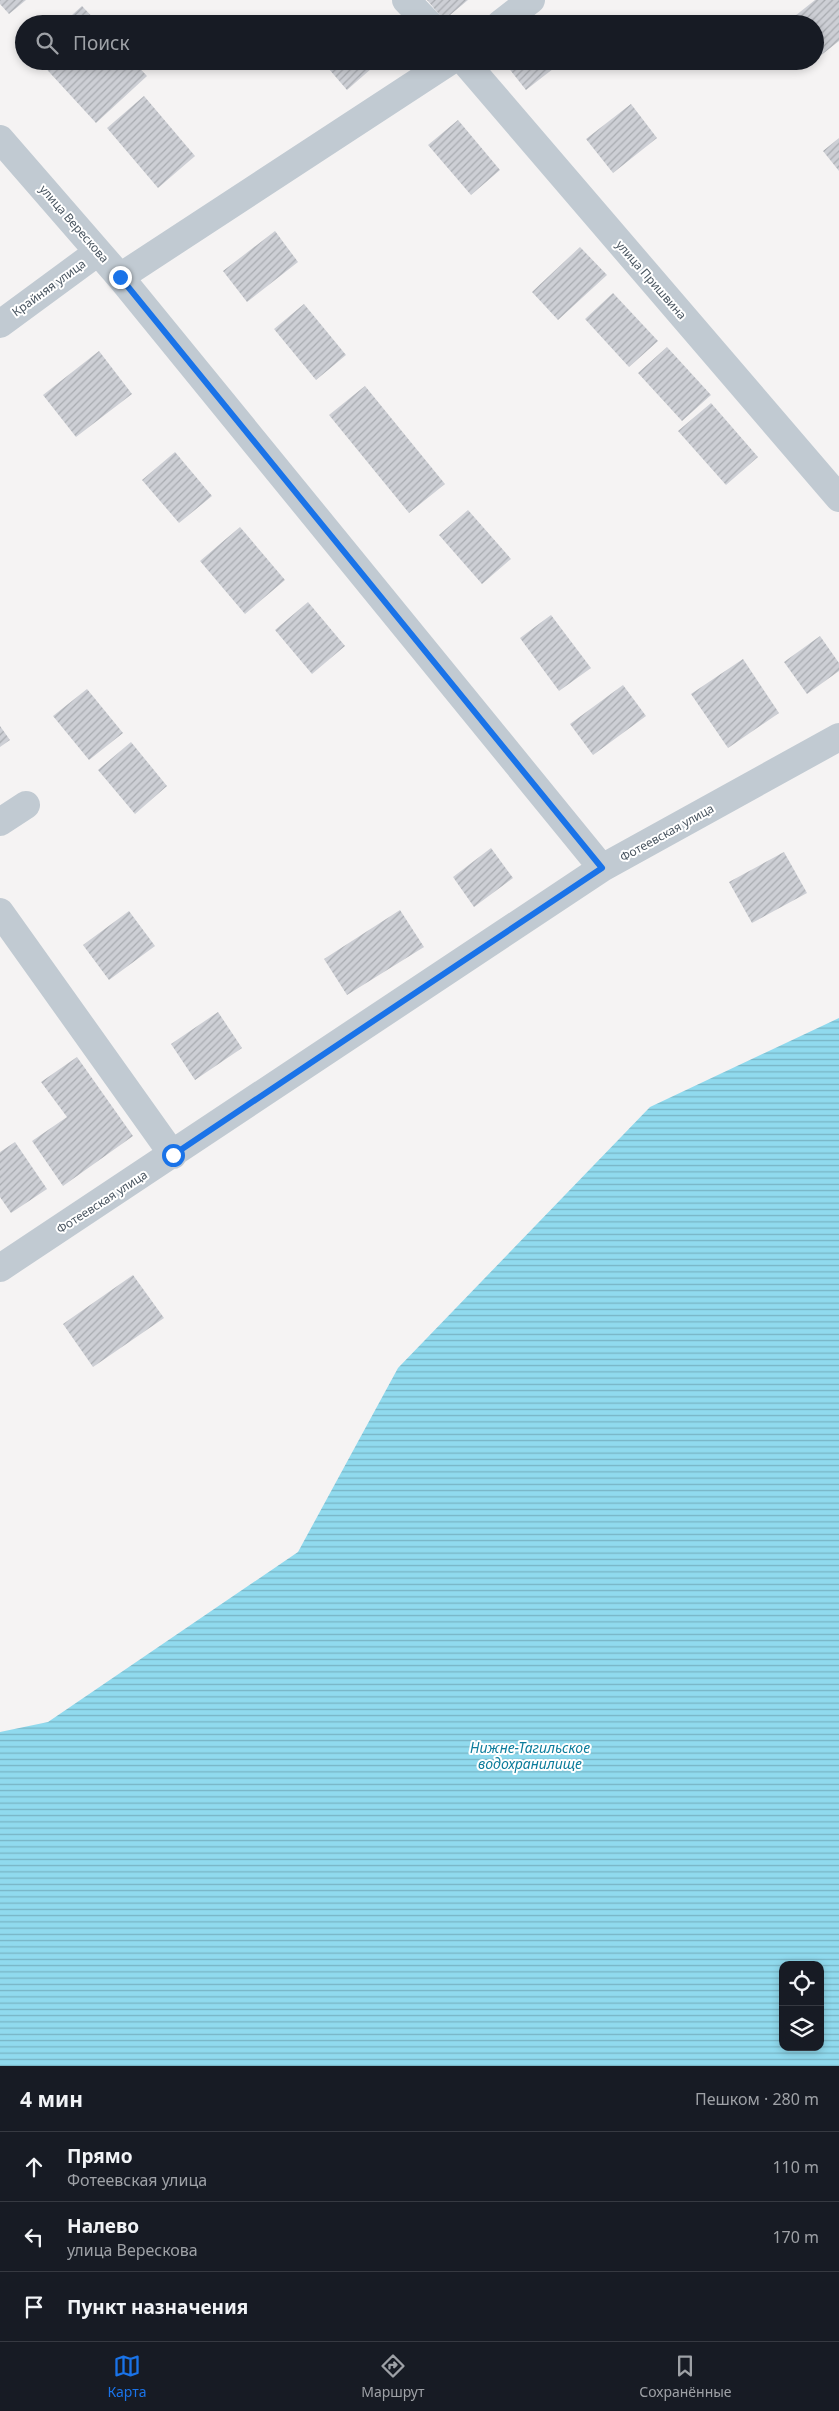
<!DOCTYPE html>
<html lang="ru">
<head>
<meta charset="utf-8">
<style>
  body { margin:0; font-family:"Noto Sans",sans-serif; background:#20242c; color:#f1f3f6 }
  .controls { position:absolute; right:15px; bottom:15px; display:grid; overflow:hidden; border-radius:10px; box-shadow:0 2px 8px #0003 }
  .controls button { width:45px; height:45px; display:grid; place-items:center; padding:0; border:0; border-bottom:1px solid #363941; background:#171b24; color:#f1f3f6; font:25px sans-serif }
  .stop { position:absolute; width:15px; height:15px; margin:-11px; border:4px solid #1a73e8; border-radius:50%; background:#fff }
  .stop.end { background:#1a73e8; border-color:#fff; box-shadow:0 1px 5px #0008 }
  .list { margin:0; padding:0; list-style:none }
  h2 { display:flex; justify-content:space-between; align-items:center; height:65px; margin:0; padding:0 20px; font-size:21px }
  h2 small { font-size:16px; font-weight:400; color:#9ea1a6 }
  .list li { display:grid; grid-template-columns:32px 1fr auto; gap:15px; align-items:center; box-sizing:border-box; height:70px; padding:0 20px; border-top:1px solid #363941 }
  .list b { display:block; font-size:19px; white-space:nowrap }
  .list p { margin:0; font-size:16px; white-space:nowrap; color:#9ea1a6 }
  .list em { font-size:16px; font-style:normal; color:#9ea1a6 }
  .icon { flex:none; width:28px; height:28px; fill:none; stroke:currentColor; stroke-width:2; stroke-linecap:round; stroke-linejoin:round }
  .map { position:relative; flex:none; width:839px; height:2066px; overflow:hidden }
  .search { position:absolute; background:#171b24; box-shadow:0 2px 8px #0003; left:15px; right:15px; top:15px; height:55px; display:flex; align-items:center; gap:12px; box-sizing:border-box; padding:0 18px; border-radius:28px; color:#9ea1a6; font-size:19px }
  .sheet { height:275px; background:#171b24 }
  nav { display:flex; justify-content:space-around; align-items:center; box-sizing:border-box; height:70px; border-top:1px solid #363941; background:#171b24; font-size:14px; color:#9ea1a6 }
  nav a { display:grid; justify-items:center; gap:2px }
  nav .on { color:#1a73e8 }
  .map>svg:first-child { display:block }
  .water { fill:url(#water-rules); fill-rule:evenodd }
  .building { fill:url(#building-hatch) }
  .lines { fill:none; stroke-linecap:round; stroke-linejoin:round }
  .street { stroke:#c1cad2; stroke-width:28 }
  .route { stroke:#1a73e8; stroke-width:6 }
  .labels { text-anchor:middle; stroke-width:4; stroke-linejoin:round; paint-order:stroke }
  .street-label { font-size:12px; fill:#4a5661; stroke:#fff }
  .water-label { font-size:14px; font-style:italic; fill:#0c7c9b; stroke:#fff }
</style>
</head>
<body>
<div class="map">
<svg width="839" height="2066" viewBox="0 0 839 2066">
  <defs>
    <pattern id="water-rules" width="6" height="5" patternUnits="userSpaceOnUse" patternTransform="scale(1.25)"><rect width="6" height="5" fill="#90daee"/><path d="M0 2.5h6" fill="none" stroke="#78b4c4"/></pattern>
    <pattern id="building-hatch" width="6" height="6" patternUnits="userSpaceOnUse" patternTransform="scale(1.25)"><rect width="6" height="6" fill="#cdcfd5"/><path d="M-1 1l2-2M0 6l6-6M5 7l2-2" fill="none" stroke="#a8abb0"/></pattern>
  </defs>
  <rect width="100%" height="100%" fill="#f5f3f3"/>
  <path class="water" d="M839,1018V2066H0V1732L48,1722L298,1552L398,1368L650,1107ZM783,1965H820V2047H783Z"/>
  <path class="building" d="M0,0H26L9,14L0,4Z
    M427,0H468L444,20Z
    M815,0H839V41L815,60V24H785Z
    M82,6L99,24H62Z
    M39,61H133L147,76L96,123Z
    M322,61H380L347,90Z
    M503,61H563L526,90Z
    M144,96L195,156L158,188L107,128Z
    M631,104L657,138L613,173L586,139Z
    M458,120L500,170L471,195L428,145Z
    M839,138V171L823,151Z
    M275,231L298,262L247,302L223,271Z
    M580,247L607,275L558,320L532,292Z
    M613,293L658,341L629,367L585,319Z
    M304,304L346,355L316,380L274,329Z
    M667,347L711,395L682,421L638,373Z
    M99,351L132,394L76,437L43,395Z
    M365,386L445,484L409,513L329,415Z
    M711,403L758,457L726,485L678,431Z
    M175,452L212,496L179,523L142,480Z
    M468,510L511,559L482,584L439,535Z
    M240,527L285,580L245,614L200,561Z
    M308,602L345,646L312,674L275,630Z
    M551,615L591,668L559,691L520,638Z
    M820,636L839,663V671L807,694L784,662Z
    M743,659L779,713L728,748L691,694Z
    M623,685L646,716L593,755L570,724Z
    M87,689L123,733L89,760L53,716Z
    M0,726L10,740L0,747Z
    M131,742L167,786L135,814L98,770Z
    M491,848L513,878L474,907L453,877Z
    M784,852L807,893L752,923L729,882Z
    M400,910L424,947L347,995L324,959Z
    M129,911L155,946L109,980L83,945Z
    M218,1012L242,1048L195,1080L171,1044Z
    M77,1057L133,1136L63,1186L32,1141L67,1117L41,1082Z
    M15,1142L47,1189L11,1213L0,1197V1152Z
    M133,1275L164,1318L93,1367L63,1324Z"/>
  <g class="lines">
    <path class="street" d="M406,0L429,24
      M500,24L531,0
      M464,61L839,498
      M0,139L120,277L602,868
      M120,277L450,61
      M0,324L98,252
      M0,822L26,805
      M0,912L173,1155
      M0,1268L602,868L839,737"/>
  </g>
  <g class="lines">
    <path class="route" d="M120,277L602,868L173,1155"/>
  </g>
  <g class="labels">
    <g class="street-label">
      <text transform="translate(74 224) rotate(49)" y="4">улица Верескова</text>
      <text transform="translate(651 280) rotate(49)" y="4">улица Пришвина</text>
      <text transform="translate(49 288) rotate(-36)" y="4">Крайняя улица</text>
      <text transform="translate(667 833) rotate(-29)" y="4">Фотеевская улица</text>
      <text transform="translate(102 1202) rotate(-33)" y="4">Фотеевская улица</text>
    </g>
    <g class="water-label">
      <text x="530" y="1753">Нижне-Тагильское<tspan x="530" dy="16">водохранилище</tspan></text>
    </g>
  </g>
</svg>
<div class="controls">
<button><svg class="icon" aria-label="locate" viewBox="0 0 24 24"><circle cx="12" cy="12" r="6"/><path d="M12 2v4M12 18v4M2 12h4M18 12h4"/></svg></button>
<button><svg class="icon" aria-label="layers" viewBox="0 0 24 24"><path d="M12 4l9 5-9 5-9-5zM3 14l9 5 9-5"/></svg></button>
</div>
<div class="stop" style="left:173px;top:1155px"></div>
<div class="stop end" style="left:120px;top:277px"></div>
<div class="search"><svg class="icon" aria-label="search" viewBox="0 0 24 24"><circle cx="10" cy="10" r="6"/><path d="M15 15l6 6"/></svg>Поиск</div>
</div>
<section class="sheet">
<h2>4 мин<small>Пешком · 280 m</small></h2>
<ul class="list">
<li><svg class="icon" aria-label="ahead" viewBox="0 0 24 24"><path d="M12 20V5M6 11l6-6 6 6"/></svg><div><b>Прямо</b><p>Фотеевская улица</p></div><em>110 m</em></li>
<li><svg class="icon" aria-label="left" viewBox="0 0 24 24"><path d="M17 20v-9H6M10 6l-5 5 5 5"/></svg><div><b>Налево</b><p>улица Верескова</p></div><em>170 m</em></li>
<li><svg class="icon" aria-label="arrive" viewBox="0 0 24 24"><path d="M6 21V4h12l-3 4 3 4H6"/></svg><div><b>Пункт назначения</b></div></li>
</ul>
</section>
<nav>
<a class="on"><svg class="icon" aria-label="map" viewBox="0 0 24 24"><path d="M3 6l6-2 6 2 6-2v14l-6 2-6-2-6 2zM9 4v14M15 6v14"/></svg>Карта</a>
<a><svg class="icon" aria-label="directions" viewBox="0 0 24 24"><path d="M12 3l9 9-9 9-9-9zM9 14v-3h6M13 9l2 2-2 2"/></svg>Маршрут</a>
<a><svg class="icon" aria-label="saved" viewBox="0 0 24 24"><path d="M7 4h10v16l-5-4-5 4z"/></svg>Сохранённые</a>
</nav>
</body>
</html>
